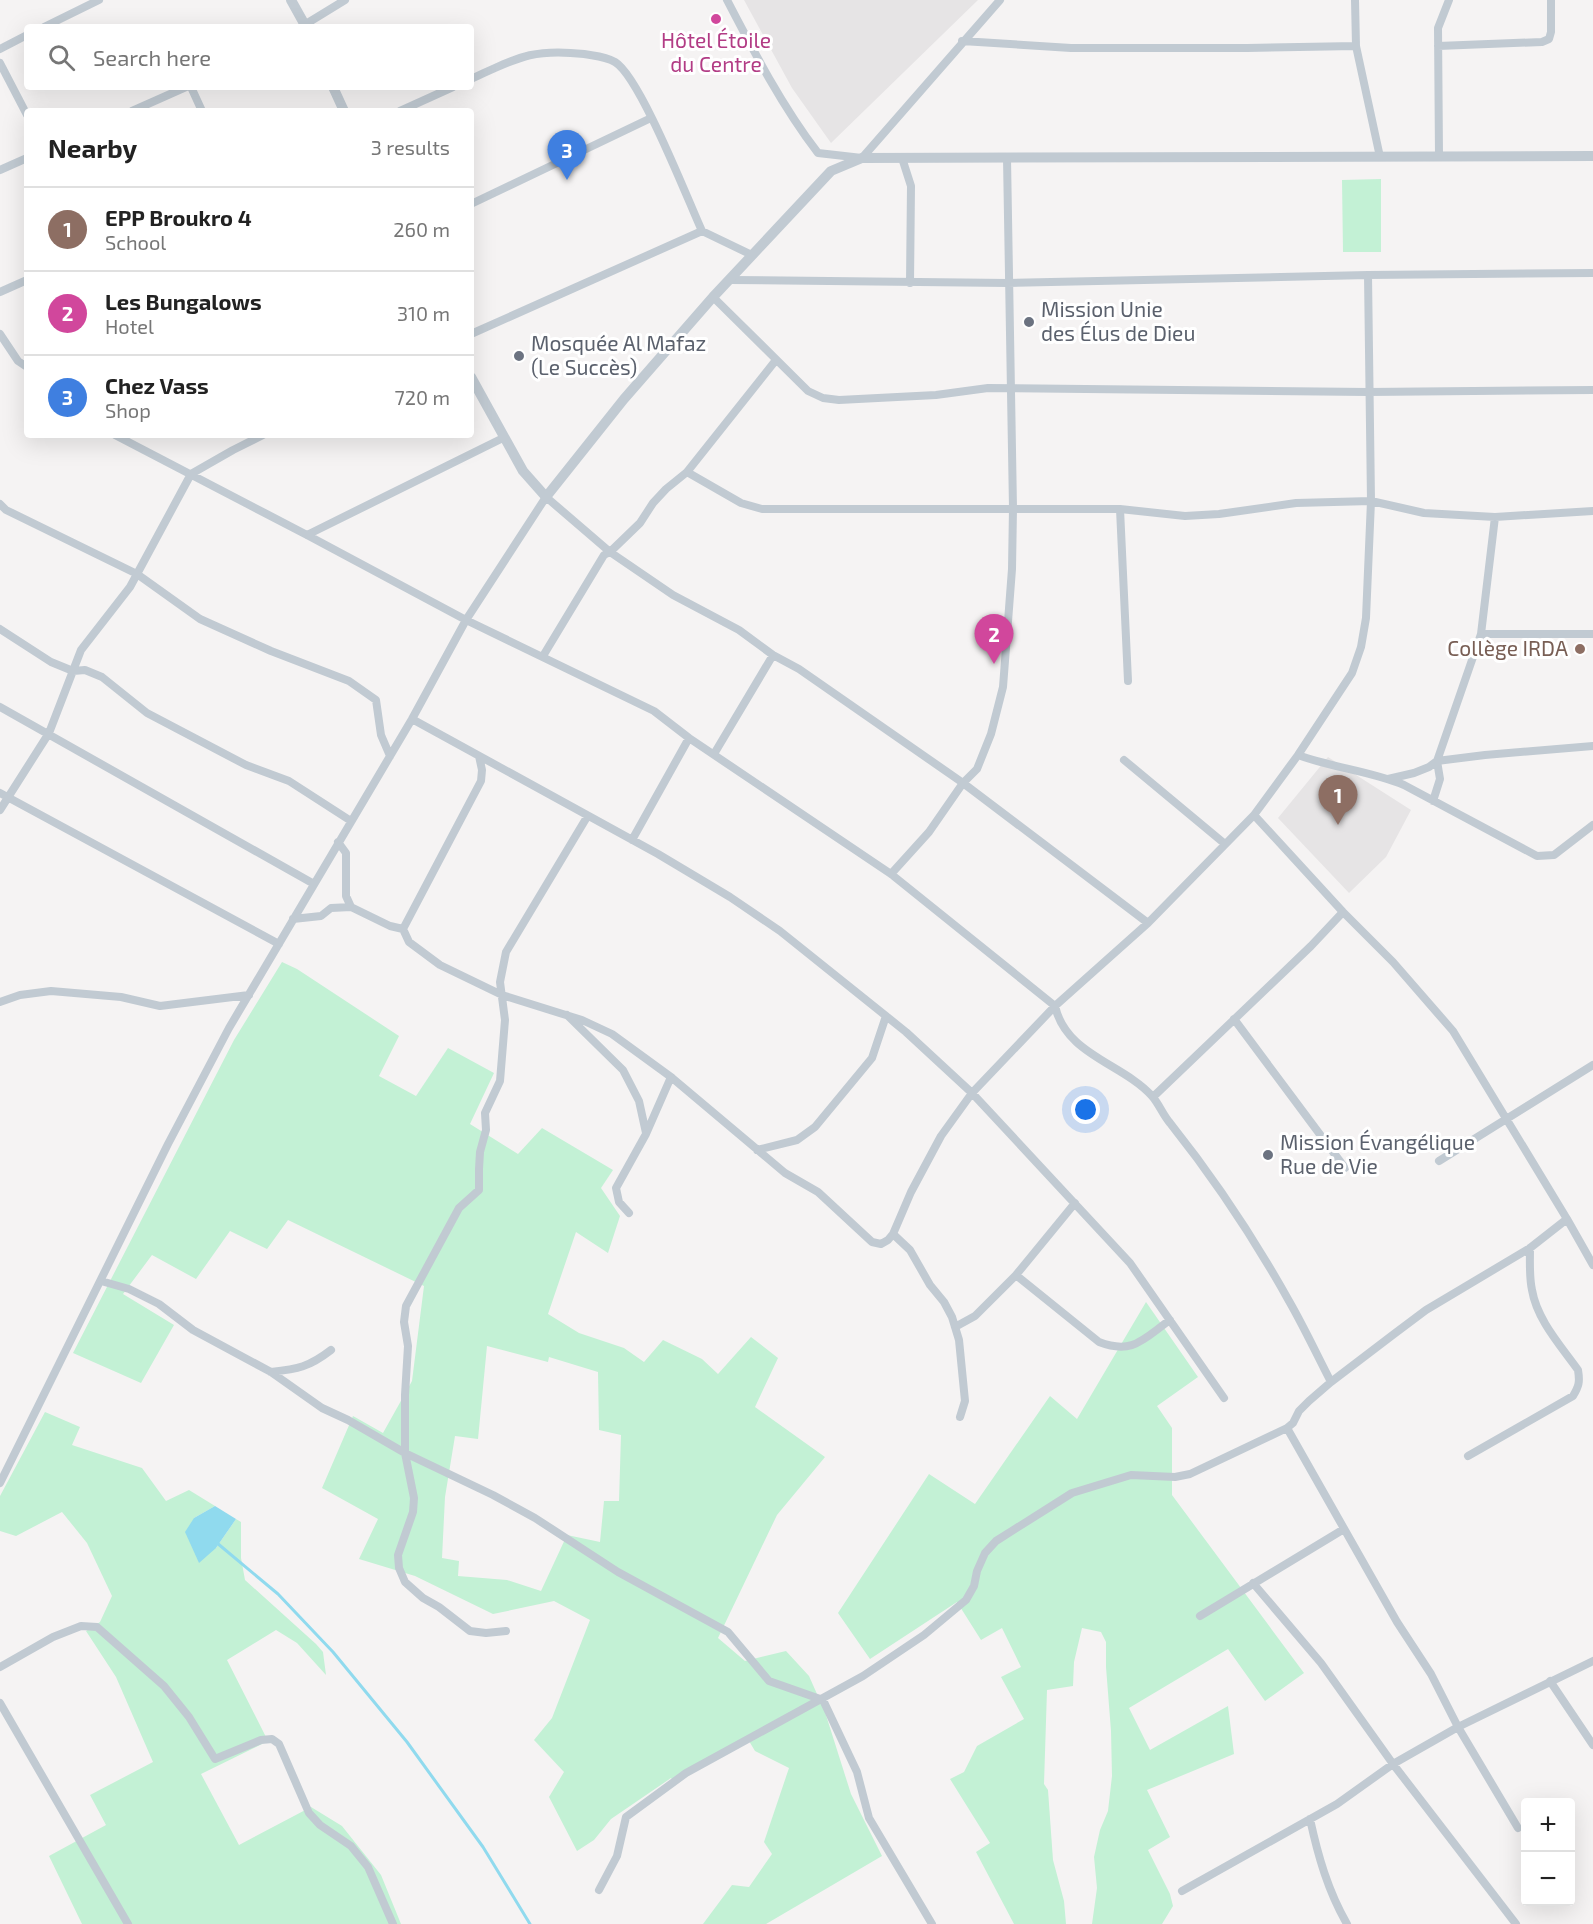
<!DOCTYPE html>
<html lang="en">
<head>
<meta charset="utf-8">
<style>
  body { margin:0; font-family:"Exo 2",sans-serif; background:#f6f6f6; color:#222 }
  .controls { position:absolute; right:18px; bottom:18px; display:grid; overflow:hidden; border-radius:6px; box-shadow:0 6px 24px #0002 }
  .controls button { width:54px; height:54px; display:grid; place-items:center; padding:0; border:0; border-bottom:2px solid #e0e0e0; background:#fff; color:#222; font:30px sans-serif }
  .you { position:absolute; left:1086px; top:1110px; width:21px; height:21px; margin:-15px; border:4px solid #fff; border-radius:50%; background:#1a73e8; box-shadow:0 0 0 9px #1a73e833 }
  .badge { display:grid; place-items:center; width:39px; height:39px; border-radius:50%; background:#d93025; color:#fff; font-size:20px; font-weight:700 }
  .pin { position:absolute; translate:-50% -50px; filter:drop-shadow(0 2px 3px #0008) }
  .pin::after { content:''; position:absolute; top:32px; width:21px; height:18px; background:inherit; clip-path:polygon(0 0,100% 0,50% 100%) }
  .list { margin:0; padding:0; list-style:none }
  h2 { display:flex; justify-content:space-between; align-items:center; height:78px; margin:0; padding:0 24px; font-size:26px }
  h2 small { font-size:20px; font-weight:400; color:#767676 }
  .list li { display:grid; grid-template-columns:39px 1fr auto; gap:18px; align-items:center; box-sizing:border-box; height:84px; padding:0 24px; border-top:2px solid #e0e0e0 }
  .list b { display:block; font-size:22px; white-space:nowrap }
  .list p { margin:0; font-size:20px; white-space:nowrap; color:#767676 }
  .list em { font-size:20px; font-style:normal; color:#767676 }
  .icon { flex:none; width:33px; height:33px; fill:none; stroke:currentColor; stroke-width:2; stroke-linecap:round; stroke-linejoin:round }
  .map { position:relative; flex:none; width:1593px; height:1924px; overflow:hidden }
  .search { position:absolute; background:#fff; box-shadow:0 6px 24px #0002; left:24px; top:24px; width:450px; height:66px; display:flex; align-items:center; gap:15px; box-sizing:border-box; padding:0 21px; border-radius:6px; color:#767676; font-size:22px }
  .panel { position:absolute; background:#fff; box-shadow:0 6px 24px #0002; left:24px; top:108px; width:450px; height:330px; border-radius:6px }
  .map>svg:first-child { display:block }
  .education { fill:#e6e4e5 }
  .green { fill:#c3f1d5; fill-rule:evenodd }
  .water { fill:#90daee }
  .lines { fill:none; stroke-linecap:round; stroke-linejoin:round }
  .stream { stroke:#90daee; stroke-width:3 }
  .minor { stroke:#c1cad2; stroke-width:8 }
  .tertiary { stroke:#c1cad2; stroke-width:10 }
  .hotel-dot { fill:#d1479c; stroke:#fff; stroke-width:2 }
  .worship-dot { fill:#6b7280; stroke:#fff; stroke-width:2 }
  .education-dot { fill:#8d6e63; stroke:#fff; stroke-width:2 }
  .labels { text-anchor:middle; stroke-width:6; stroke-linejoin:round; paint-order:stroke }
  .hotel-label { font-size:21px; fill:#b23c85; stroke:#fff }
  .worship-label { font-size:21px; fill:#5b616d; stroke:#fff; text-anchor:start }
  .education-label { font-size:21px; fill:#785e54; stroke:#fff; text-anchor:end }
</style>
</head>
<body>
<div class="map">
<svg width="1593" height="1924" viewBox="0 0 1593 1924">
  <rect width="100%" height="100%" fill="#f5f3f3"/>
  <path class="education" d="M744,0H978L831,143L792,88Z
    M1328,757L1411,810L1386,857L1349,893L1278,818Z"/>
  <path class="green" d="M1381,179V252H1343L1342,180Z
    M282,962L297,969L399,1036L379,1076L416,1096L448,1048L494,1073L470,1124L518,1154L542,1128L613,1170L601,1188L620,1216L608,1253L576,1232L548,1314L579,1333L624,1348L644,1362L663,1340L702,1359L718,1374L751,1337L778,1358L755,1407L825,1457L777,1515L718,1638L745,1661L786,1651L809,1676L825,1712L851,1794L882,1856L766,1924H703L732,1885L749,1887L772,1854L764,1842L789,1768L755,1751L749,1741L675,1783L671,1778L611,1819L594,1840L577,1851L549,1797L564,1772L534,1740L552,1718L590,1620L554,1601L493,1614L415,1576L359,1559L378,1519L322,1488L353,1416L383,1433L412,1381L424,1286L288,1220L267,1249L230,1231L196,1279L152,1255L123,1294L174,1325L141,1383L73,1353L234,1040ZM487,1346L548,1362L549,1357L598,1372L599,1430L621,1435L619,1501H604L600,1542L567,1535L541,1591L507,1580L458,1576L459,1561L442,1558L445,1497L455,1436L478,1439Z
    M1146,1302L1198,1377L1157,1406L1172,1428V1495L1304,1673L1265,1701L1228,1649L1129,1708L1150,1750L1228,1706L1234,1754L1147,1790L1170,1837L1148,1850L1170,1894L1173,1906L1162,1924H1092L1097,1888L1094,1857L1100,1830L1108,1811L1112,1776L1111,1731L1106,1667V1642L1101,1632L1082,1628L1074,1662L1073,1686L1047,1690L1044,1784L1048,1790L1053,1860L1064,1901L1066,1924H1014L976,1852L990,1843L950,1779L964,1772L977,1746L1024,1719L1001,1677L1021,1667L1002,1628L981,1640L957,1602L870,1659L838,1613L929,1474L975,1504L1050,1396L1077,1419Z
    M45,1412L80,1427L72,1445L142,1468L166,1501L189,1490L215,1506L194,1518L216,1548L236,1519L241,1522V1558L245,1580L316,1644L323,1652L326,1675L297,1643L276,1630L227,1660L268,1741L201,1774L239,1845L311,1807L342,1826L381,1875L401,1924H82L49,1856L106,1825L90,1795L153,1762L116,1677L86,1631L100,1622L112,1596L87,1543L62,1512L16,1536L0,1531V1496Z"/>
  <path class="water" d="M215,1506L236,1519L216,1548L199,1563L185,1532L194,1518Z"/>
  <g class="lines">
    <path class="stream" d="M217,1543L278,1594L333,1652L407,1742L483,1847L530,1924"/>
    <path class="minor" d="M727,0C754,52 782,106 818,153L862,158L1000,0
      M1355,0L1356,46L1380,157
      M44,27L99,0
      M301,27L345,0
      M962,41L1071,48H1247L1356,46
      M1438,46L1542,42L1549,39L1551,32V0
      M0,49L27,35
      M0,63L27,115
      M471,79C517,58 532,48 584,54C595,56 605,56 615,62C640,77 687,198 702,231L752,255
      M191,87L202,111
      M132,111L186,87
      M400,111L453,87
      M1439,156L1438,28L1449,0
      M902,158L911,186L910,283
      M0,170L27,158
      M471,204L651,118
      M730,280L1008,283L1368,275L1593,273
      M0,292L27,280
      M713,297L808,391L823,398L839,400L936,395L988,388L1368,392L1593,390
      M0,334L18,361L27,367
      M471,334L702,231
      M115,435L307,535L466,620L654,711L689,738L891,874L1055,1006C1066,1055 1122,1063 1152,1096C1159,1104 1163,1115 1170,1123C1213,1177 1255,1240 1289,1301C1304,1327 1317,1355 1331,1382
      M687,472L741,503L762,509H1120L1185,516L1219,514L1296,503L1371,501L1424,513L1495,517L1593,511
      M0,504L6,510L137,574L200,619L271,651L349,681L376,700L381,735L390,756
      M1120,509L1128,681
      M307,535L503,438
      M0,629L51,662L73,671L85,670L102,677L147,713L246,765L289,781L351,821
      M1481,634H1593
      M543,656L604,555L610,552L673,595L739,630L773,655L799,669L963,783L1148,923
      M0,707L314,884
      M412,719L658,854L730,897L780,931L906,1032L972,1093L1130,1263L1224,1398
      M714,754L773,655
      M1298,755C1333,768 1370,771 1404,785L1537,856L1554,855L1593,825
      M1124,760L1225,844
      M1388,779L1414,773L1429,767L1437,761L1485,755L1593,746
      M0,793L279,944
      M1433,801L1440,779L1437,761L1481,634L1495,517
      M0,810L49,733L81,650L130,587L191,474L233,450L263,435
      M1254,815L1343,912L1393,962L1453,1031L1567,1219L1593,1265
      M632,840L689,738
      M338,842L346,853V896L351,907L390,926L403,929L409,942L440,965L502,995L582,1020L612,1034L671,1077L785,1173L818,1192L872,1242L881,1244L888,1240L893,1234L911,1192L941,1136L972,1093L1055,1006L1148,923L1254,815L1298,755L1352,673L1361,647L1366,618L1371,501L1368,275
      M891,874L929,832L963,783L977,769L991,734L1003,687L1012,569L1013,508L1007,158
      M293,919L321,916L331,908L351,907
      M403,929L481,781L482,770L479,756
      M0,1002L20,995L51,991L121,997L160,1006L249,995
      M567,1015L623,1070L639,1101L646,1133
      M1234,1019L1345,1168
      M1153,1097L1311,946L1343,912
      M757,1150L797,1140L815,1127L872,1058L886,1016
      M1439,1161L1593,1065
      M629,1213L619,1202L616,1188L646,1134L671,1077
      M893,1234L910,1250L930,1285L944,1302L952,1317L959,1340L965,1401L960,1417
      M1016,1275L1099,1342C1133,1355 1143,1339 1170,1320
      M101,1281L129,1289L159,1304L193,1330L271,1372L322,1408L348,1420L405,1453L493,1495L535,1518L618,1572L728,1632L769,1681L823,1700L857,1772L869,1818L932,1924
      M955,1327L975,1316L1016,1275L1075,1203
      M271,1372C298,1369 309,1367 331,1350
      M1287,1428L1397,1622L1431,1674L1458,1727L1518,1828
      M1468,1456L1573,1396C1579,1386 1580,1382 1578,1370C1561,1346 1537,1320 1532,1290C1529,1276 1530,1262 1530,1248
      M0,1483L168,1144L229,1028L412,719L466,620L546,497L610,552L640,523L653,503L666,489L687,472L776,360
      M1253,1583L1321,1663L1393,1764L1516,1924
      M1200,1616L1344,1529
      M506,1631L486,1633L470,1631L439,1607L423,1598L405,1582L399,1568L398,1555L413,1512L414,1498L405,1453V1395L408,1346L404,1322L406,1306L459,1208L479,1190V1169L480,1152L486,1130L485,1113L500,1081L505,1020L500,982L506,952L587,817
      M0,1667L53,1637L81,1626L97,1627L164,1686L189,1717L215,1759L261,1740L272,1739L279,1744L309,1813L320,1825L351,1846L368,1867L393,1924
      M1550,1681L1593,1745
      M0,1703L128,1924
      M1310,1819C1318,1856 1328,1891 1347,1924
      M599,1890L617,1856L626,1817L686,1773L863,1676L924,1635L966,1600L974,1586L977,1571L985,1553L996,1541L1072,1493L1131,1475L1175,1477L1190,1474L1287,1428L1293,1423L1299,1411L1309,1401L1331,1382L1394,1334L1426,1310L1530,1248L1567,1219
      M1182,1891L1337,1804L1393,1764L1458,1727L1593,1661"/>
    <path class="tertiary" d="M291,0L306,27
      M333,87L344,111
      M471,377L523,471L546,497L624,399L713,297L831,171L862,158L1593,156"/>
  </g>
  <circle class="hotel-dot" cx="716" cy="19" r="6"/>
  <g class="worship-dot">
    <circle cx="1029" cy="322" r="6"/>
    <circle cx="519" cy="356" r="6"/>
    <circle cx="1268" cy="1155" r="6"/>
  </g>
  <circle class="education-dot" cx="1580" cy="649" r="6"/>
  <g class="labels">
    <g class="hotel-label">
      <text x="716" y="48">Hôtel Étoile<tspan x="716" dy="24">du Centre</tspan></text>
    </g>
    <g class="worship-label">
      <text x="1041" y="317">Mission Unie<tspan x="1041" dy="24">des Élus de Dieu</tspan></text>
      <text x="531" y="351">Mosquée Al Mafaz<tspan x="531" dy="24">(Le Succès)</tspan></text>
      <text x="1280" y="1150">Mission Évangélique<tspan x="1280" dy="24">Rue de Vie</tspan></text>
    </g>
    <g class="education-label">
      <text x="1568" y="656">Collège IRDA</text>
    </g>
  </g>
</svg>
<div class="controls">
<button>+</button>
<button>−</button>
</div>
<div class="you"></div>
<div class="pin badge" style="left:1338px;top:825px;background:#8d6e63">1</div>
<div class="pin badge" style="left:994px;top:664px;background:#d1479c">2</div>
<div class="pin badge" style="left:567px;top:180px;background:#3f7fe0">3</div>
<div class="search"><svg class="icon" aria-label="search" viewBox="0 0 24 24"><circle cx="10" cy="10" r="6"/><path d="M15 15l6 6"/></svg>Search here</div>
<section class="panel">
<h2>Nearby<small>3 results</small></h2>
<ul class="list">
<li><span class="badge" style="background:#8d6e63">1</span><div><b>EPP Broukro 4</b><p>School</p></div><em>260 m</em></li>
<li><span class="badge" style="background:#d1479c">2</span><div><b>Les Bungalows</b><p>Hotel</p></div><em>310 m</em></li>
<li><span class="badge" style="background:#3f7fe0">3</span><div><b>Chez Vass</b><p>Shop</p></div><em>720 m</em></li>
</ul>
</section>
</div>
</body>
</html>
